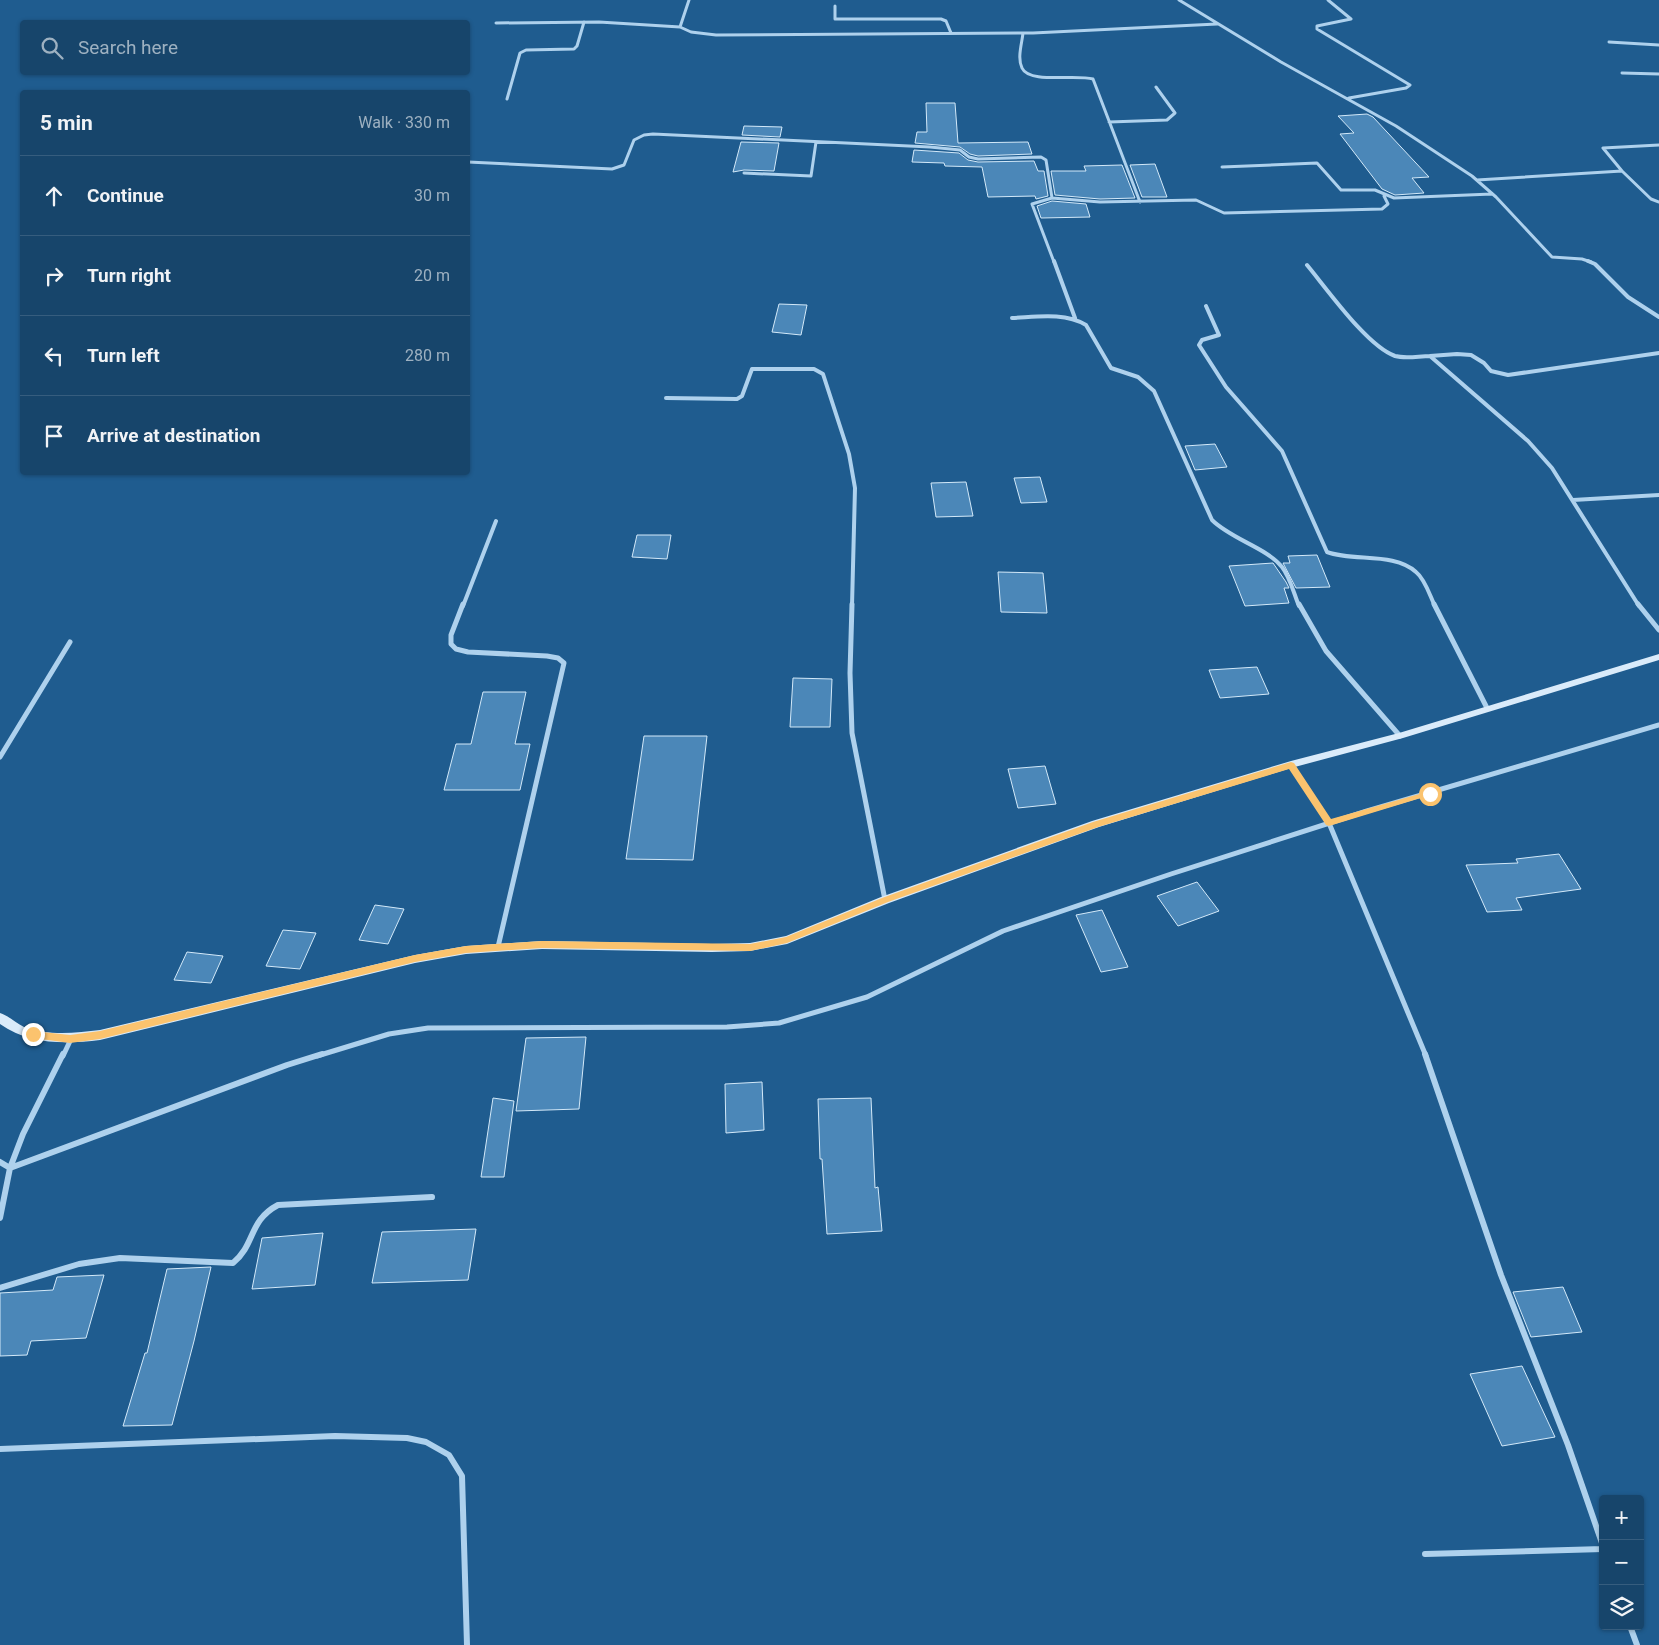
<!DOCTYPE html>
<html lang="en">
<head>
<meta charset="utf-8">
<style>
  body { margin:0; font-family:Roboto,sans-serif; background:#244f73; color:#f1f3f6 }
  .controls { position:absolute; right:15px; bottom:15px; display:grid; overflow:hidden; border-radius:5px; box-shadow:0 1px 4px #0004 }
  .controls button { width:45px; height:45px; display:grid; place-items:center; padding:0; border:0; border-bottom:1px solid #365d7e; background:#17456b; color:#f1f3f6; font:25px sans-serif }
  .stop { position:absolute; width:15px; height:15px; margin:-11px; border:4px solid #fbc36e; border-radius:50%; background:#fff }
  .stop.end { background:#fbc36e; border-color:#fff; box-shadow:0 1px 5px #0008 }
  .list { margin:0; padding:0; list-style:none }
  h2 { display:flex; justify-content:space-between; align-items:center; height:65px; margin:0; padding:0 20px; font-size:21px }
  h2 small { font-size:16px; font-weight:400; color:#9eb1c1 }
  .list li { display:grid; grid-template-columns:32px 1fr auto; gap:15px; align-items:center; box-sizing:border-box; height:80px; padding:0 20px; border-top:1px solid #365d7e }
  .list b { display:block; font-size:19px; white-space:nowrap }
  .list em { font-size:16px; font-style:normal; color:#9eb1c1 }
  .icon { flex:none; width:28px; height:28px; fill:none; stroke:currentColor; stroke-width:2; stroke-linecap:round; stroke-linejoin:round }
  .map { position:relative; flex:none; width:1659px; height:1645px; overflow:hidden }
  .search { position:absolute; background:#17456b; box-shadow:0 1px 4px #0004; left:20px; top:20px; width:450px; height:55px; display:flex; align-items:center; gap:12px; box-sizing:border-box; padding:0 18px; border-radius:5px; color:#9eb1c1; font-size:19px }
  .panel { position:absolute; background:#17456b; box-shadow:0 1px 4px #0004; left:20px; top:90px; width:450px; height:385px; border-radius:5px }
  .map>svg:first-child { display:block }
  .building { fill:#4b87b8; stroke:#d3e9f9 }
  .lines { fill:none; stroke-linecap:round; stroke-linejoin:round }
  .street-far3 { stroke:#aed1ed; stroke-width:3 }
  .street-far2 { stroke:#aed1ed; stroke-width:4 }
  .street-far1 { stroke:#aed1ed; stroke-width:5 }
  .street { stroke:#aed1ed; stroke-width:6 }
  .secondary { fill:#daebfa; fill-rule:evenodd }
  .route { fill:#fbc36e }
</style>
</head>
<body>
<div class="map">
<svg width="1659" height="1645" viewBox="0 0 1659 1645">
  <rect width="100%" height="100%" fill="#1f5c8f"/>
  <path class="building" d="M926,103H955L958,143L1028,142L1032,154L978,156L970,154L960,147L915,143L917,132H927Z
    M1367,114L1373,117L1429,177L1412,178L1424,193L1395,195L1382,189L1340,134L1354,133L1338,116Z
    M744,126L782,127L780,137L742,135Z
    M741,142L779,143L774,171L744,170L733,172Z
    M914,150L959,153L968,160L978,162L1034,161L1038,171H1044L1048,196L1036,199L1035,196L988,197L982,167L945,166L944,163L912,162Z
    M1155,164L1167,197H1142L1130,165Z
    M1122,165L1135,198L1100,199L1055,195L1051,171H1086L1084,166Z
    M1052,201L1086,204L1090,217L1041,218L1037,206Z
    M779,304L807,305L801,335L772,332Z
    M1215,444L1227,467L1195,470L1185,446Z
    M1040,477L1047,502L1021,503L1014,478Z
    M966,482L973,516L936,517L931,483Z
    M637,535H671L667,559L632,557Z
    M1317,555L1330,587L1296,588L1283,563H1290L1288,556Z
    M1273,563L1286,582L1289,588H1284L1289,603L1245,606L1229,566Z
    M998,572L1043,573L1047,613L1001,612Z
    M1257,667L1269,694L1220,698L1209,670Z
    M793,678L832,679L830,727H790Z
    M483,692H526L515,744H530L520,790H444L456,744H471Z
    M644,736H707L693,860L626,859Z
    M1045,766L1056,804L1018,808L1008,769Z
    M1559,854L1581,889L1516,898L1522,910L1487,912L1466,865L1518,863L1516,859Z
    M1197,882L1219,911L1178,926L1157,896Z
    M375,905L404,909L388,944L359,940Z
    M1102,910L1128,967L1101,972L1076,915Z
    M283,930L316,933L300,969L266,966Z
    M187,952L223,956L211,983L174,980Z
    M586,1037L579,1109L516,1111L526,1038Z
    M762,1082L764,1130L726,1133L725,1084Z
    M493,1098L514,1101L504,1177H481Z
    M871,1098L875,1188L878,1187L882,1231L827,1234L822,1159H820L818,1099Z
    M476,1229L468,1280L372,1283L382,1232Z
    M323,1233L315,1285L252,1289L262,1238Z
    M211,1267L194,1341L172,1425L123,1426L145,1353H147L167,1269Z
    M104,1275L86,1338L31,1341L27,1355L0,1356V1293L53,1290L57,1277Z
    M1563,1287L1582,1332L1531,1337L1513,1292Z
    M1522,1366L1555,1437L1502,1446L1470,1374Z"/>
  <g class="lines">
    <path class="street-far3" d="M1179,0L1281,62L1396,126L1472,176L1496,197L1552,257L1582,259L1591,262
      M1328,0L1351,19L1317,26V29L1410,85L1406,88L1349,98
      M835,6V19H941L946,21L951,33
      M496,23L599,22L680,27L689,0
      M680,27L691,32L716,35L1033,33L1217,24
      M1023,33C1022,43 1017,58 1022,68C1029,84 1076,74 1093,79L1140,202
      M1609,42L1659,45
      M1622,73L1659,74
      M507,99L520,53L526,50L574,49L577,46L584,22
      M1109,122L1167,120L1175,113L1156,87
      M468,162L612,169L624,165L634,140L644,135L653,134L930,147L960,150L969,157L978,159L1041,157L1046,160L1052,198L1100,202L1196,200L1224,213L1382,209L1388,204L1384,196
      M1222,167L1317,163L1341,190H1375L1394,198L1492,194
      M1622,171L1603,148L1659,145
      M744,173L811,176L816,142
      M1477,180L1622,171L1651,199L1659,202
      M1052,198L1032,204L1054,262"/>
    <path class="street-far2" d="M1054,261L1075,318
      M1588,261L1595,264L1628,297L1659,317
      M1307,265C1327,289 1367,346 1395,356C1406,359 1419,356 1430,356L1528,441L1552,468L1639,606
      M1206,306L1219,335L1202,340L1199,345L1226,387L1282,451L1327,552C1354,562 1394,552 1416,572C1425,579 1430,596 1435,606
      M1012,318C1036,317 1064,312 1086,325L1111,368L1138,377L1154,391L1212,520C1231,539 1267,548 1282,567C1290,577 1294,594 1299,606
      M1430,356L1457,354L1471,355L1484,363L1491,371L1508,375L1659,353
      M666,398L737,399L742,396L752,369H814L823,374L849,454L855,488L852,606
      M1573,500L1659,495
      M463,606L496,521"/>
    <path class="street-far1" d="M463,604L451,635V644L456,649L468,652L547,656L558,658L564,663L498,947
      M852,604L850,673L852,733L885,900
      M1299,604L1326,651L1400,736
      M1434,604L1487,708
      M1638,604L1659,630
      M0,757L70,642
      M1291,765L1329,823L1426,1056
      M63,1056L71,1039
      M317,1056L389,1034L428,1028L727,1027L779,1023L867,997L1003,931L1171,874L1367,811L1659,725"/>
    <path class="street" d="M1425,1054L1501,1275L1568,1445L1603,1546
      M0,1162L10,1168L287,1065L322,1054
      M0,1218L10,1168L23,1134L63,1054
      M0,1288L79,1264L120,1258L233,1263C256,1244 248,1221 278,1205L432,1197
      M0,1449L335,1436L407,1438L426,1442L449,1455L462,1476L467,1645
      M1425,1554L1603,1549
      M1630,1626L1637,1645"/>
    <path class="secondary" d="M1659,654V660L1403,738L1291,768L1099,827L889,903L787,944L750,951L712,952L542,949L466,954L415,963L100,1040C66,1044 29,1045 0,1024V1013C9,1016 16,1023 24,1027C48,1036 76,1033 100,1030L415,955L466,946L542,941L712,944L750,943L786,936L881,897L1092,821L1291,761L1399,733Z"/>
  </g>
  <path class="route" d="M1291,762L1294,763L1331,819L1430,791L1434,794L1329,826L1326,825L1289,769L1098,827L888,902L787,943L750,951L542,948L466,953L415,962L100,1039L70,1043L33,1038L29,1034L33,1031L70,1035L100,1031L415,955L466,946L542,941L750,944L786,937L882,898L1093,822Z"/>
</svg>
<div class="controls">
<button>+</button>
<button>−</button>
<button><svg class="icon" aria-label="layers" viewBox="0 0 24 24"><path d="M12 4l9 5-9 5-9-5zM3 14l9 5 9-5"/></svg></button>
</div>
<div class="stop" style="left:1430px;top:794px"></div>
<div class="stop end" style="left:33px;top:1034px"></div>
<div class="search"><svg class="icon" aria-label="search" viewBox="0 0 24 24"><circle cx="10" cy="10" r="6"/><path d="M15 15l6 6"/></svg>Search here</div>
<section class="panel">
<h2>5 min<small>Walk · 330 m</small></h2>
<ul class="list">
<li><svg class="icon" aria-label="ahead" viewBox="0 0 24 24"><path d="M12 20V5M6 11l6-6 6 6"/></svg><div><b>Continue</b></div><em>30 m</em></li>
<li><svg class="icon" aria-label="right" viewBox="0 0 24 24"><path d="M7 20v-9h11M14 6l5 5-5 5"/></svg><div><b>Turn right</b></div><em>20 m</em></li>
<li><svg class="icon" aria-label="left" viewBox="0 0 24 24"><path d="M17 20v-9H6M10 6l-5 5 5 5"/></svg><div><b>Turn left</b></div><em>280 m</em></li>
<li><svg class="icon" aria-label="arrive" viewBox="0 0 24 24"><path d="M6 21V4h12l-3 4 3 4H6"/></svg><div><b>Arrive at destination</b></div></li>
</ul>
</section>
</div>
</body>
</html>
